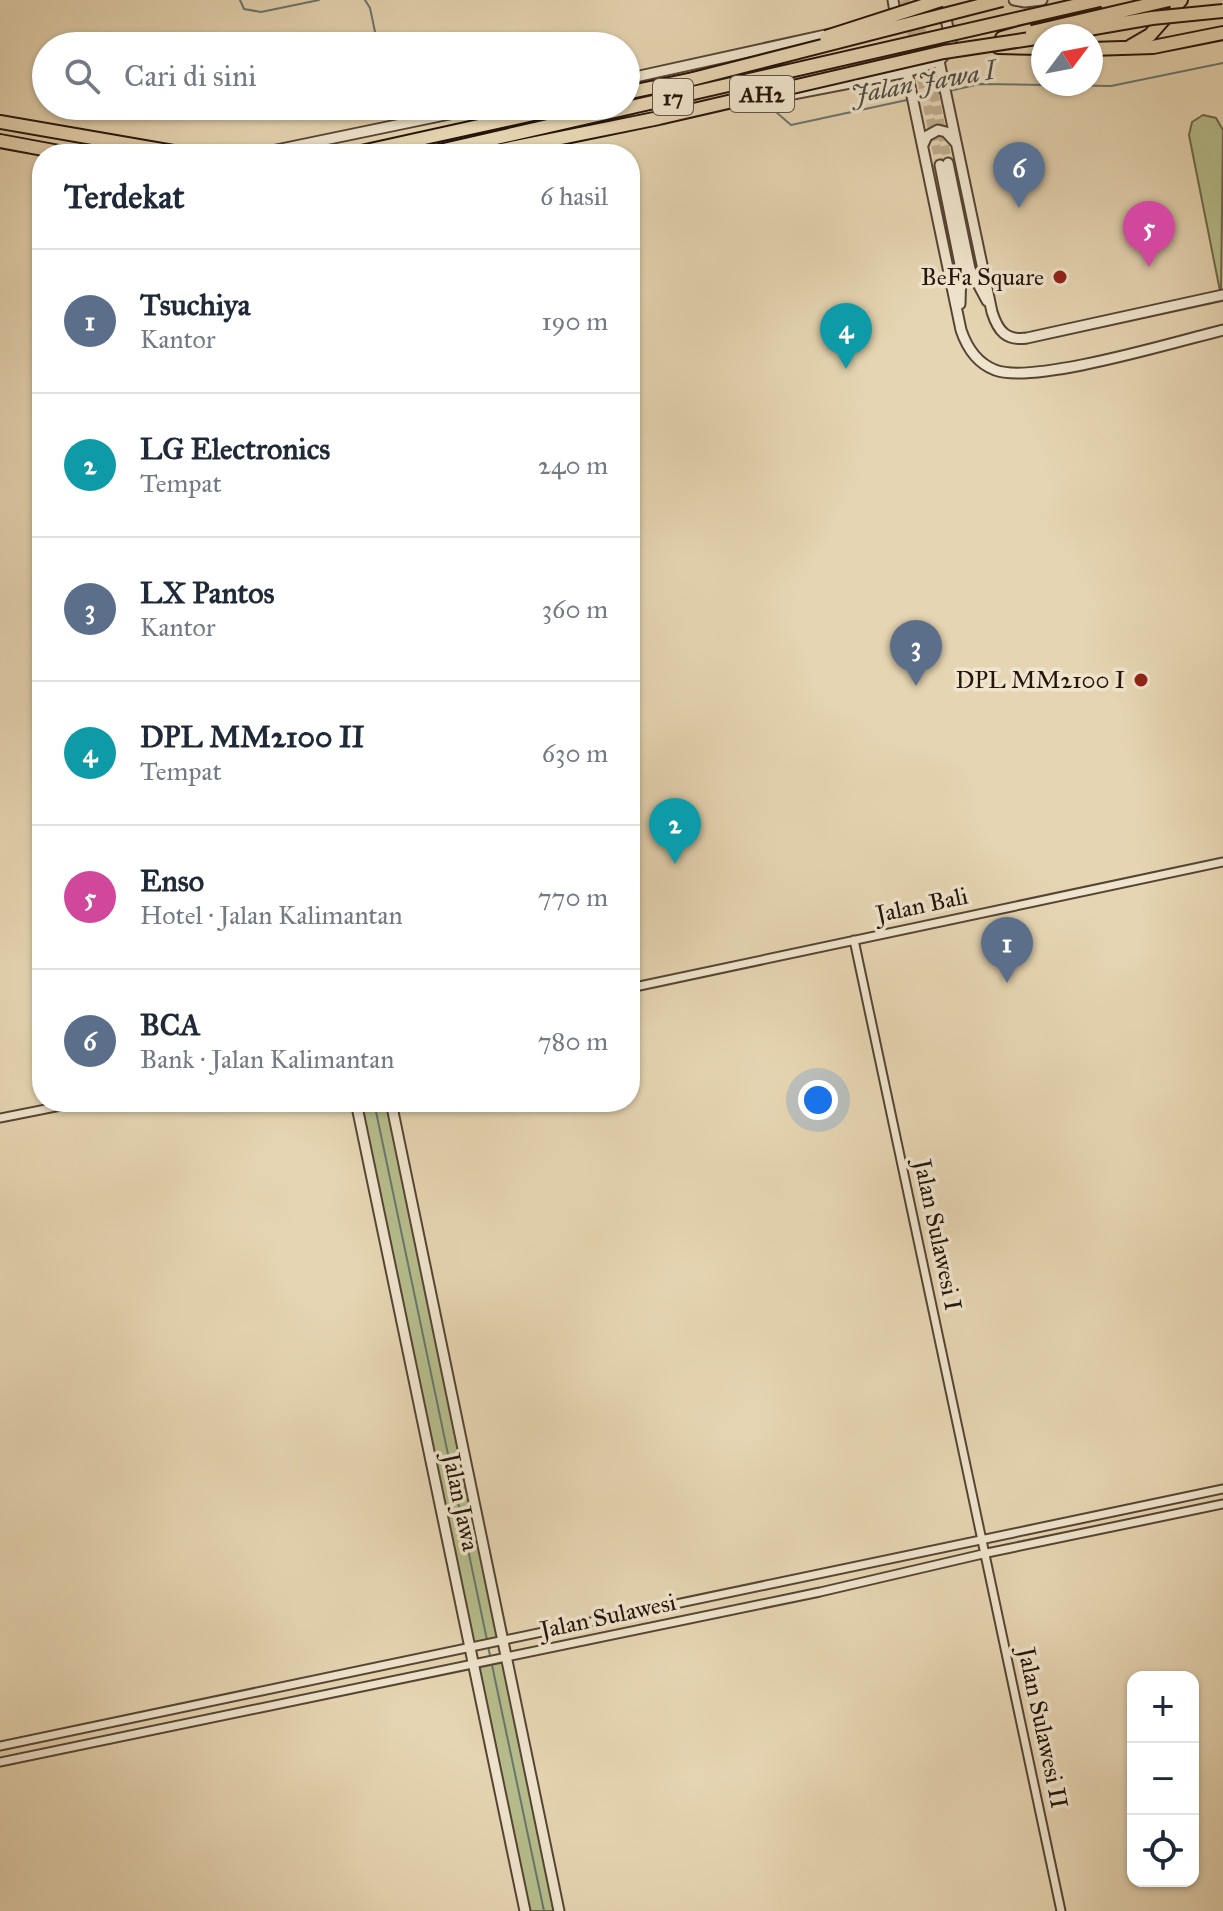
<!DOCTYPE html>
<html lang="id">
<head>
<meta charset="utf-8">
<style>
  body { margin:0; font-family:"IM FELL Great Primer",serif; background:#f2f2f3; color:#1f2937 }
  .controls { position:absolute; right:24px; bottom:24px; display:grid; overflow:hidden; border-radius:16px; box-shadow:0 2px 6px #0004 }
  .controls button { width:72px; height:72px; display:grid; place-items:center; padding:0; border:0; border-bottom:2px solid #e0e1e3; background:#fff; color:#1f2937; font:40px sans-serif }
  .compass { position:absolute; left:1031px; top:24px; width:72px; height:72px; border-radius:50%; background:#fff; box-shadow:0 2px 6px #0004; rotate:58deg }
  .you { position:absolute; left:818px; top:1100px; width:28px; height:28px; margin:-20px; border:6px solid #fff; border-radius:50%; background:#1a73e8; box-shadow:0 0 0 12px #1a73e833 }
  .badge { display:grid; place-items:center; width:52px; height:52px; border-radius:50%; background:#db2777; color:#fff; font-size:26px; font-weight:700 }
  .pin { position:absolute; translate:-50% -66px; filter:drop-shadow(0 2px 4px #0008) }
  .pin::after { content:''; position:absolute; top:42px; width:28px; height:24px; background:inherit; clip-path:polygon(0 0,100% 0,50% 100%) }
  .list { margin:0; padding:0; list-style:none }
  h2 { display:flex; justify-content:space-between; align-items:center; height:104px; margin:0; padding:0 32px; font-size:34px }
  h2 small { font-size:26px; font-weight:400; color:#747a83 }
  .list li { display:grid; grid-template-columns:52px 1fr auto; gap:24px; align-items:center; box-sizing:border-box; height:144px; padding:0 32px; border-top:2px solid #e0e1e3 }
  .list b { display:block; font-size:30px; white-space:nowrap }
  .list p { margin:0; font-size:26px; white-space:nowrap; color:#747a83 }
  .list em { font-size:26px; font-style:normal; color:#747a83 }
  .icon { flex:none; width:44px; height:44px; fill:none; stroke:currentColor; stroke-width:2; stroke-linecap:round; stroke-linejoin:round }
  .map { position:relative; flex:none; width:1223px; height:1911px; overflow:hidden }
  .search { position:absolute; background:#fff; box-shadow:0 2px 6px #0004; left:32px; top:32px; width:608px; height:88px; display:flex; align-items:center; gap:20px; box-sizing:border-box; padding:0 28px; border-radius:44px; color:#747a83; font-size:30px }
  .panel { position:absolute; background:#fff; box-shadow:0 2px 6px #0004; left:32px; top:144px; width:608px; height:968px; border-radius:32px }
  .map>svg:first-child { display:block }
  .green { fill:#b6bd8c; stroke:#6e684b; stroke-width:2 }
  .lines { fill:none; stroke-linecap:round; stroke-linejoin:round }
  .stream { stroke:#69766e; stroke-width:2 }
  .tertiary-tunnel { stroke:#c0ae90; stroke-width:9; stroke-dasharray:9 4.5; stroke-linecap:butt }
  .minor-casing { stroke:#564434; stroke-width:11 }
  .tertiary-casing { stroke:#564434; stroke-width:13 }
  .motorway-casing { stroke:#26140a; stroke-width:16 }
  .minor { stroke:#efe4cd; stroke-width:7 }
  .tertiary { stroke:#efe4cd; stroke-width:9 }
  .motorway { stroke:#e6d5b2; stroke-width:12 }
  .motorway-bridge-casing { stroke:#26140a; stroke-width:16; stroke-linecap:butt }
  .motorway-bridge { stroke:#e6d5b2; stroke-width:12 }
  .poi-dot { fill:#8f2418; stroke:#efe4cd; stroke-width:3 }
  .labels { text-anchor:middle; stroke-width:7; stroke-linejoin:round; paint-order:stroke }
  .shield { fill:#efe4cd; stroke:#625244; stroke-width:2 }
  .shield-label { font-size:22px; font-weight:bold; fill:#26140a }
  .poi-label { font-size:24px; fill:#26140a; stroke:#efe4cd; text-anchor:end }
  .street-label { font-size:24px; fill:#26140a; stroke:#efe4cd }
  .water-label { font-size:26px; font-style:italic; fill:#4d4d44; stroke:#efe4cd }
</style>
</head>
<body>
<div class="map">
<svg width="1223" height="1911" viewBox="0 0 1223 1911">
  <rect width="100%" height="100%" fill="#e6d5b2"/>
  <filter id="stains"><feTurbulence type="fractalNoise" baseFrequency=".0025" numOctaves="4"/><feColorMatrix values="0 0 0 0 .2 0 0 0 0 .09 0 0 0 0 .02 0 0 0 .5 -.17"/></filter>
  <radialGradient id="worn" r=".72"><stop offset=".6" stop-color="#630" stop-opacity="0"/><stop offset="1" stop-color="#630" stop-opacity=".3"/></radialGradient>
  <path class="green" d="M1203,115L1216,118L1223,130L1221,296L1189,135L1192,122Z
    M356,1102H391L504,1640L470,1647Z
    M508,1657L559,1911H525L474,1663Z"/>
  <g class="lines">
    <path class="stream" d="M240,0L244,9L261,12L319,0
      M365,0L370,8L378,46
      M949,91L980,84L1111,86L1223,63
      M917,98L942,92
      M626,102L656,95
      M776,112L791,125L907,100
      M392,151L606,106
      M374,1102L487,1640
      M488,1646L544,1911"/>
    <path class="tertiary-tunnel" d="M905,0L940,165
      M915,0L948,163"/>
    <g class="minor-casing">
      <path id="minor" d="M854,940L1061,1911
        M630,988L1223,862
        M0,1118L81,1102
        M0,1746L1223,1489
        M0,1762L820,1592L987,1553L1223,1504"/>
    </g>
    <g class="tertiary-casing">
      <path id="tertiary" d="M893,0L896,17
        M1014,0L1025,2L1042,0
        M938,13L946,19L951,42L947,52
        M939,61L992,312C998,331 1006,341 1027,338L1223,295
        M907,72L961,330C967,348 977,363 995,370C1033,385 1178,341 1223,330
        M626,79L830,34
        M758,101L907,72L939,61L947,52
        M923,145L927,136L938,130L946,132L955,142
        M257,154L488,106
        M948,163L970,269L987,301
        M940,165L961,269L960,304
        M356,1102L525,1911
        M391,1102L559,1911"/>
    </g>
    <g class="motorway-casing">
      <path id="motorway" d="M1002,38L1039,27
        M1131,46L1150,35L1181,0
        M998,47L1043,48
        M1091,49L1153,47L1223,33
        M626,93L693,79
        M0,122L185,154
        M0,141L70,154
        M352,154L570,106"/>
    </g>
    <use href="#minor" class="minor"/>
    <use href="#tertiary" class="tertiary"/>
    <use href="#motorway" class="motorway"/>
    <g class="motorway-bridge-casing">
      <path id="motorway-bridge" d="M1032,32L1169,0
        M1048,36L1152,18L1223,11
        M826,37L941,0
        M693,79L1002,0
        M426,154L1100,0
        M482,154L659,118L944,52L1043,37"/>
    </g>
    <use href="#motorway-bridge" class="motorway-bridge"/>
  </g>
  <g class="poi-dot">
    <circle cx="1060" cy="277" r="8"/>
    <circle cx="1141" cy="680" r="8"/>
  </g>
  <g class="labels">
    <g class="shield">
      <rect x="730" y="76" width="64" height="36" rx="6"/>
      <rect x="653" y="79" width="40" height="36" rx="6"/>
    </g>
    <g class="shield-label">
      <text x="762" y="102">AH2</text>
      <text x="673" y="105">17</text>
    </g>
    <g class="poi-label">
      <text x="1044" y="285">BeFa Square</text>
      <text x="1125" y="688">DPL MM2100 I</text>
    </g>
    <g class="street-label">
      <text transform="translate(922 905) rotate(-12)" y="8">Jalan Bali</text>
      <text transform="translate(938 1235) rotate(78)" y="8">Jalan Sulawesi I</text>
      <text transform="translate(461 1502) rotate(78)" y="8">Jalan Jawa</text>
      <text transform="translate(608 1616) rotate(-12)" y="8">Jalan Sulawesi</text>
      <text transform="translate(1043 1728) rotate(78)" y="8">Jalan Sulawesi II</text>
    </g>
    <g class="water-label">
      <text transform="translate(923 82) rotate(-10)" y="9">Jalan Jawa I</text>
    </g>
  </g>
  <rect width="100%" height="100%" filter="url(#stains)"/>
  <rect width="100%" height="100%" fill="url(#worn)"/>
</svg>
<div class="controls">
<button>+</button>
<button>−</button>
<button><svg class="icon" aria-label="locate" viewBox="0 0 24 24"><circle cx="12" cy="12" r="6"/><path d="M12 2v4M12 18v4M2 12h4M18 12h4"/></svg></button>
</div>
<svg class="compass" viewBox="-18 -18 36 36"><path d="M0-13l5 13h-10z" fill="#e53935"/><path d="M0 13l5-13h-10z" fill="#747a83"/></svg>
<div class="you"></div>
<div class="pin badge" style="left:1007px;top:983px;background:#5c6f8a">1</div>
<div class="pin badge" style="left:675px;top:864px;background:#0f9aa8">2</div>
<div class="pin badge" style="left:916px;top:686px;background:#5c6f8a">3</div>
<div class="pin badge" style="left:846px;top:369px;background:#0f9aa8">4</div>
<div class="pin badge" style="left:1149px;top:267px;background:#d1479c">5</div>
<div class="pin badge" style="left:1019px;top:208px;background:#5c6f8a">6</div>
<div class="search"><svg class="icon" aria-label="search" viewBox="0 0 24 24"><circle cx="10" cy="10" r="6"/><path d="M15 15l6 6"/></svg>Cari di sini</div>
<section class="panel">
<h2>Terdekat<small>6 hasil</small></h2>
<ul class="list">
<li><span class="badge" style="background:#5c6f8a">1</span><div><b>Tsuchiya</b><p>Kantor</p></div><em>190 m</em></li>
<li><span class="badge" style="background:#0f9aa8">2</span><div><b>LG Electronics</b><p>Tempat</p></div><em>240 m</em></li>
<li><span class="badge" style="background:#5c6f8a">3</span><div><b>LX Pantos</b><p>Kantor</p></div><em>360 m</em></li>
<li><span class="badge" style="background:#0f9aa8">4</span><div><b>DPL MM2100 II</b><p>Tempat</p></div><em>630 m</em></li>
<li><span class="badge" style="background:#d1479c">5</span><div><b>Enso</b><p>Hotel · Jalan Kalimantan</p></div><em>770 m</em></li>
<li><span class="badge" style="background:#5c6f8a">6</span><div><b>BCA</b><p>Bank · Jalan Kalimantan</p></div><em>780 m</em></li>
</ul>
</section>
</div>
</body>
</html>
